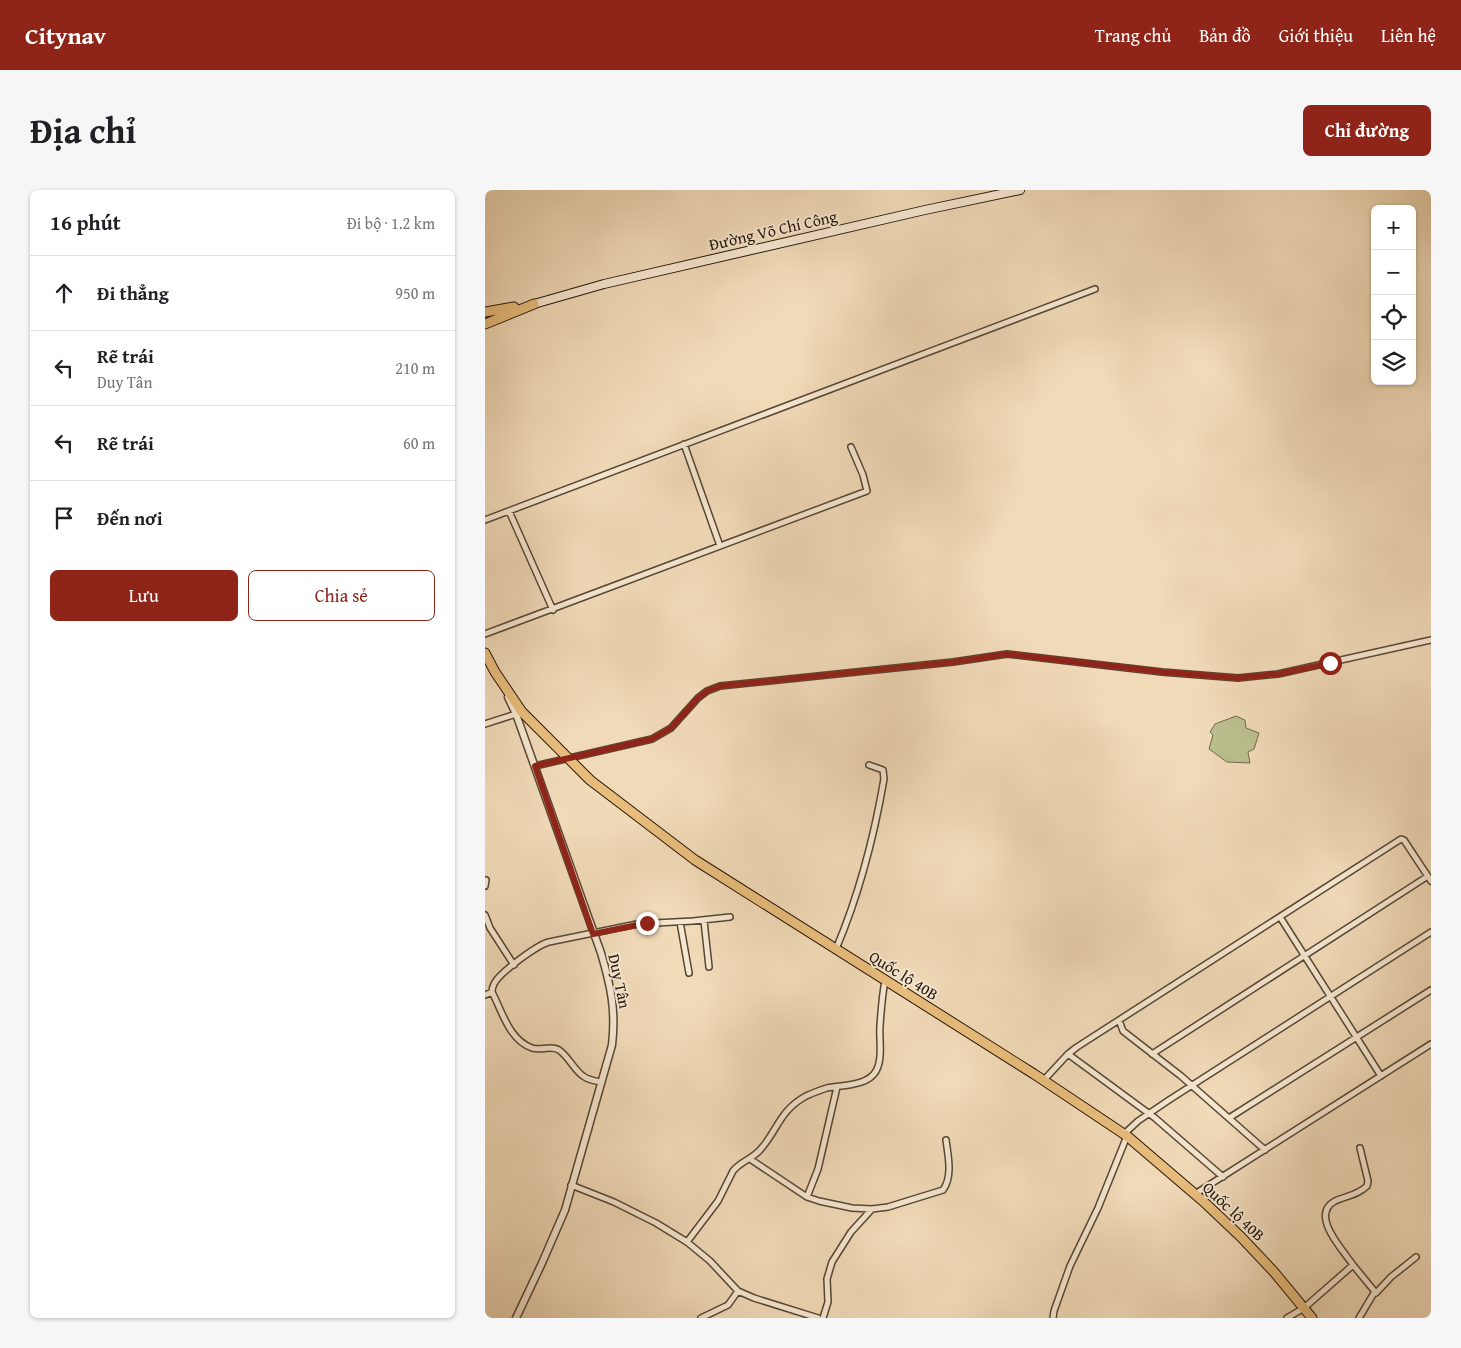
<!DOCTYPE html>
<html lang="vi">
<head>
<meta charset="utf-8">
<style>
  body { margin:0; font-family:"Gentium Book Plus",serif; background:#f6f6f6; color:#202124 }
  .controls { position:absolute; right:15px; top:15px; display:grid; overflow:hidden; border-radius:8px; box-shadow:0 1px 4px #0004 }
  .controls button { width:45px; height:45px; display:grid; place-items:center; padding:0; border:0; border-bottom:1px solid #e0e0e0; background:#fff; color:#202124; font:25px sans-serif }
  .stop { position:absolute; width:15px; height:15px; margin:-11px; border:4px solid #8f2418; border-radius:50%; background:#fff }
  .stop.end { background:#8f2418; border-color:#fff; box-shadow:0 1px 5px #0008 }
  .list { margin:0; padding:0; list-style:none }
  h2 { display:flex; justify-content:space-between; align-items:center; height:65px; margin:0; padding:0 20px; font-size:21px }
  h2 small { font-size:16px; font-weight:400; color:#757577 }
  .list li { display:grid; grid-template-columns:32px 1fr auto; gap:15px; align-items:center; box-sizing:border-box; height:75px; padding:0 20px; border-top:1px solid #e0e0e0 }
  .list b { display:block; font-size:19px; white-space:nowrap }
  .list p { margin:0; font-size:16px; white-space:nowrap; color:#757577 }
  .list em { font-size:16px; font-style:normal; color:#757577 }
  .actions { display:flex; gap:10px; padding:15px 20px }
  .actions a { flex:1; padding:11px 0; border:1px solid #8f2418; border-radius:8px; text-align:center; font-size:18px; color:#8f2418 }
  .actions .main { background:#8f2418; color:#fff }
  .icon { flex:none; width:28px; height:28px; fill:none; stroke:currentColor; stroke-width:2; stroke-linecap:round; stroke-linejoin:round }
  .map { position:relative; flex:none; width:946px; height:1128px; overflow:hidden; border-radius:8px }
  header { display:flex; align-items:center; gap:30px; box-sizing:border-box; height:70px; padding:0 25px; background:#8f2418; color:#fff }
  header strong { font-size:24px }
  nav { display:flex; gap:28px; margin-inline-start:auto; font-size:18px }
  .intro { display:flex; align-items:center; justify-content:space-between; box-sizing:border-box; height:120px; padding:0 30px }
  h1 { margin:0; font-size:35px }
  .button { padding:12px 22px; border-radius:8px; background:#8f2418; color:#fff; font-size:18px; font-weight:700 }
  main { display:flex; gap:30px; padding:0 30px }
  aside { flex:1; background:#fff; border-radius:8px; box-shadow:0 1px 4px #0004 }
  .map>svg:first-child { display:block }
  .green { fill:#bbbf8e; stroke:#706a4b }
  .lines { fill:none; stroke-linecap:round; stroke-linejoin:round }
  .minor-casing { stroke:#584634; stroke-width:8 }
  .tertiary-casing { stroke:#584634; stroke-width:9 }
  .secondary-casing { stroke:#251408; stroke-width:10 }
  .primary-casing { stroke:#251408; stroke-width:11 }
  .trunk-casing { stroke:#251408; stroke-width:11 }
  .minor { stroke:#f6e7d1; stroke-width:5 }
  .tertiary { stroke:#f6e7d1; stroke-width:6 }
  .secondary { stroke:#f6e7d1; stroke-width:8 }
  .primary { stroke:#e8bd7c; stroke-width:9 }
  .trunk { stroke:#e8bd7c; stroke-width:9 }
  .route { stroke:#8f2418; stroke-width:6 }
  .labels { text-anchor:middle; stroke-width:4; stroke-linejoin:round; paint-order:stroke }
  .street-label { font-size:16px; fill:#251408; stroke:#f6e7d1 }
</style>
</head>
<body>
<header>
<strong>Citynav</strong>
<nav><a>Trang chủ</a><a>Bản đồ</a><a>Giới thiệu</a><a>Liên hệ</a></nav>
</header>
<div class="intro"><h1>Địa chỉ</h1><a class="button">Chỉ đường</a></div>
<main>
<aside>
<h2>16 phút<small>Đi bộ · 1.2 km</small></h2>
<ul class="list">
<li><svg class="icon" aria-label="ahead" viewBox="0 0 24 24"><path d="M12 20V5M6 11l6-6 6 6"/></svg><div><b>Đi thẳng</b></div><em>950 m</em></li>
<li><svg class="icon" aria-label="left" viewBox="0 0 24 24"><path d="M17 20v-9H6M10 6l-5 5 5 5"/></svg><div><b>Rẽ trái</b><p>Duy Tân</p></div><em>210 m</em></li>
<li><svg class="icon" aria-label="left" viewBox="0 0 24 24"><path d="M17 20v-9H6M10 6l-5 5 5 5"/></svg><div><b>Rẽ trái</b></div><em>60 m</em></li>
<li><svg class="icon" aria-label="arrive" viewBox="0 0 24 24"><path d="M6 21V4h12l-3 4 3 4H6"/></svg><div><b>Đến nơi</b></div></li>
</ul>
<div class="actions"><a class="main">Lưu</a><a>Chia sẻ</a></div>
</aside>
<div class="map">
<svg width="946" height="1128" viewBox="0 0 946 1128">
  <rect width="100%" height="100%" fill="#f1dab8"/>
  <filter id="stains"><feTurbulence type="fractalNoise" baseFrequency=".004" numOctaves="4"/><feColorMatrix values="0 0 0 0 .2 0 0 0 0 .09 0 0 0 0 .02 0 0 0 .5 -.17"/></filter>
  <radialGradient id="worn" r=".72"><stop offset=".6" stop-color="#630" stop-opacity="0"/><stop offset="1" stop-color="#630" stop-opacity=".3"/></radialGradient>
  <path class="green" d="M751,526L760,530L761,538L774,543L769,559L763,562L765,573L742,572L724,559L728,545L725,542L730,534Z"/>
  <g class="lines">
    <g class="minor-casing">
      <path id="minor" d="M199,254L235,356
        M24,321L68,420
        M0,330L610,99
        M0,444L382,301L378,285L366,257
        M0,534L31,524
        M50,576L167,549L186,538L213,508L222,501L235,496L468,472L522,464L677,482L753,488L793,484L946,450
        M0,696L1,690
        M0,725L5,738L29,775
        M795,727L896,886
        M219,731L224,777
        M195,732L204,783
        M351,759C374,705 389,647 399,589L398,580L384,575
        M0,805L7,802
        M634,830L638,841L696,886L780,960
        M583,864L670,928L738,987
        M667,864L943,686
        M558,891L583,864L592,857L916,649L919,650L946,691
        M116,892C110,891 103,890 98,886C89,880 84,867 74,860C65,855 56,861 47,858C24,850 17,821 7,802C7,799 8,796 9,794C14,783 52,755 64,752L152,734L208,731L245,727
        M744,928L946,800
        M638,945L653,931L684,910L946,742
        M265,969L322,1007L334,1011L367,1018L387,1019L403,1017L458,1000C468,986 463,966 461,950
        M86,995L129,1012L171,1033L202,1052L225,1071L253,1101L269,1108L333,1128
        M710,1004L946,854
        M322,1007L333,979L352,897
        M202,1052L233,1011L248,981C255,972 267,969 275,960C293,940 294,921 321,906C328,903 335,900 342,898C357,895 383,896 391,881C398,869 394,850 395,836C396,821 397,806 400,791
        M868,1075C858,1060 824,1025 850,1011C861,1006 873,1005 882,996L883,991L875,958
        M216,1128L243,1115L253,1101
        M338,1128L343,1112L342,1089L347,1072L366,1042L387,1019
        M568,1128L569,1121L585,1076L613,1018L642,946
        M802,1128L819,1118L868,1075L891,1103L906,1087L931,1067
        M874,1128L889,1103"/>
    </g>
    <g class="tertiary-casing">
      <path id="tertiary" d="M23,507L31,524L116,763C126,797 131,820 127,855L80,1020L57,1073L31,1128"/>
    </g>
    <g class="secondary-casing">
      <path id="secondary" d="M49,114L119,94L440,20L535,0"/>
    </g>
    <g class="primary-casing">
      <path id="primary" d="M0,122L29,117
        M0,134L49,114"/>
    </g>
    <g class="trunk-casing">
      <path id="trunk" d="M0,463L10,482L37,522L105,590L210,670L549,884L642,946L718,1011L756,1047L789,1082L827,1128"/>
    </g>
    <use href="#minor" class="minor"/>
    <use href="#tertiary" class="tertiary"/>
    <use href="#secondary" class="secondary"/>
    <use href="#primary" class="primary"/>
    <use href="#trunk" class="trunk"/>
  </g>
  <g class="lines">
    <path class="route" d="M162,733L108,744L50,576L167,549L186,538L213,508L222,501L235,496L468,472L522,464L678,482L753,488L793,484L845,473"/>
  </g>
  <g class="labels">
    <g class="street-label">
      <text transform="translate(288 40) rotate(-13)" y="6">Đường Võ Chí Công</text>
      <text transform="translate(419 785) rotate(32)" y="6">Quốc lộ 40B</text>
      <text transform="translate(135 791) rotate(78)" y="6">Duy Tân</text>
      <text transform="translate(749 1021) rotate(43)" y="6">Quốc lộ 40B</text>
    </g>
  </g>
  <rect width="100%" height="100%" filter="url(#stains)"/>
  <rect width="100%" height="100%" fill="url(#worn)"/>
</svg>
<div class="controls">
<button>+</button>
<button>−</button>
<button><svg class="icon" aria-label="locate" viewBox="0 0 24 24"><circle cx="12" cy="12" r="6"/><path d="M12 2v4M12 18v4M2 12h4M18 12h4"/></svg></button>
<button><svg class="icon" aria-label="layers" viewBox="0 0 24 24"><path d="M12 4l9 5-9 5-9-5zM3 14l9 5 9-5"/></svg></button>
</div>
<div class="stop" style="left:845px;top:473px"></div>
<div class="stop end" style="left:162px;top:733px"></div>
</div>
</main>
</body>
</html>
